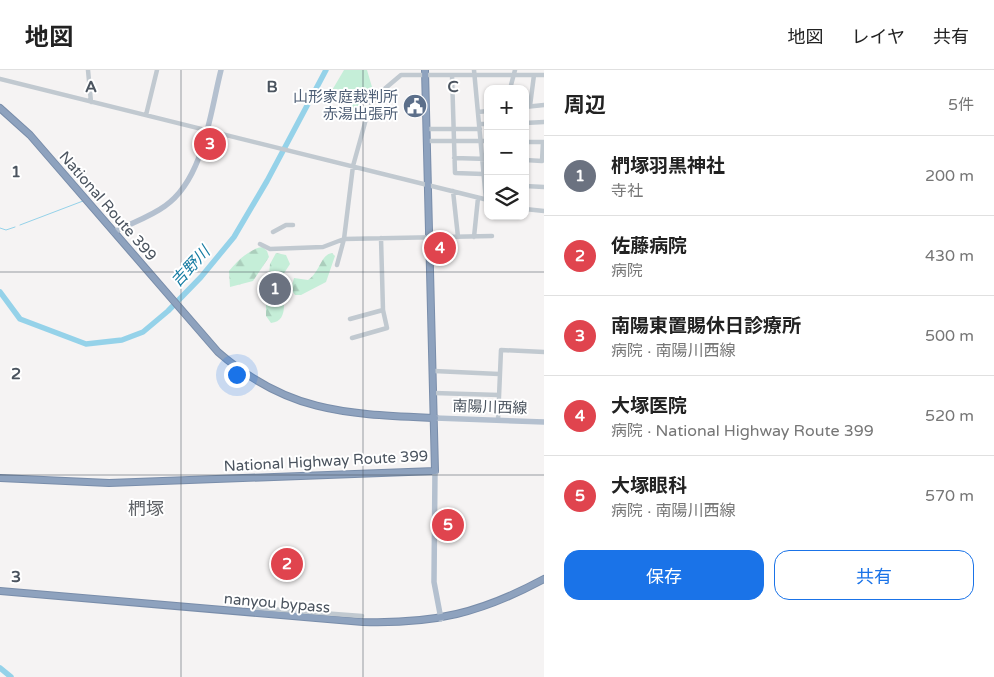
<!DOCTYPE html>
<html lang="ja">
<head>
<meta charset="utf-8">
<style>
  body { margin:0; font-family:"Varela Round","Noto Sans JP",sans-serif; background:#f6f6f6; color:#222 }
  .controls { position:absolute; right:15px; top:15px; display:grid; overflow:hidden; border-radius:10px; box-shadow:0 1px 4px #0004 }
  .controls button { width:45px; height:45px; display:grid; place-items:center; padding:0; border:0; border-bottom:1px solid #e0e0e0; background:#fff; color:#222; font:25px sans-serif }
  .you { position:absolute; left:236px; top:304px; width:18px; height:18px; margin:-12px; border:4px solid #fff; border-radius:50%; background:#1a73e8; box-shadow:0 0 0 8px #1a73e833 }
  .badge { display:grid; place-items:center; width:32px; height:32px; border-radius:50%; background:#1a73e8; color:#fff; font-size:16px; font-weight:700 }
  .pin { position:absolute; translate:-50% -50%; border:2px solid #fff; box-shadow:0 1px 5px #0006 }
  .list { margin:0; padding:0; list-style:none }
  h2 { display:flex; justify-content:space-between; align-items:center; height:65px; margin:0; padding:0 20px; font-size:21px }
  h2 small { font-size:16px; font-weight:400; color:#767676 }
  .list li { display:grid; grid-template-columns:32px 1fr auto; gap:15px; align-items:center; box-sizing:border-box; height:80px; padding:0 20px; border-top:1px solid #e0e0e0 }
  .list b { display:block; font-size:19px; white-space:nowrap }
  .list p { margin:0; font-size:16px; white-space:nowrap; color:#767676 }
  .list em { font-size:16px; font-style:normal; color:#767676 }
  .actions { display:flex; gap:10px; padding:15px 20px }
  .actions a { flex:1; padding:11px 0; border:1px solid #1a73e8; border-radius:15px; text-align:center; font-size:18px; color:#1a73e8 }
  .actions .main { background:#1a73e8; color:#fff }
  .icon { flex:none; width:28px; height:28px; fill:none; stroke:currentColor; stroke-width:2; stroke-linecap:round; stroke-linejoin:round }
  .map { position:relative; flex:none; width:544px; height:607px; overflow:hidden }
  header { display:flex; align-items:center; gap:30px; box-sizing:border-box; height:70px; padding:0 25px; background:#fff; border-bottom:1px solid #e0e0e0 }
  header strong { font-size:24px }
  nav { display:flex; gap:28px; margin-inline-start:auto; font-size:18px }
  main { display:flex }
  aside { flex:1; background:#fff }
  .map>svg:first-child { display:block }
  .forest { fill:url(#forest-firs) }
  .pitch { fill:#c5eed8 }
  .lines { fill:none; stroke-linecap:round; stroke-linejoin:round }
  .stream { stroke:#95d2e9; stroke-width:1 }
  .river { stroke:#95d2e9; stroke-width:5.5 }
  .highway-casing { stroke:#798daa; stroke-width:8 }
  .minor { stroke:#c1c9d0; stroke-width:4.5 }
  .major { stroke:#b4c0cf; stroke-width:5.5 }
  .highway { stroke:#8ea2be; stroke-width:6 }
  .grid { fill:none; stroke:#4b545f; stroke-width:1; stroke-opacity:0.55 }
  .labels { text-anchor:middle; stroke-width:4; stroke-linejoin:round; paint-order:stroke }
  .service-label { font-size:15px; fill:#4e5e75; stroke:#fff; text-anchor:end }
  .street-label { font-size:15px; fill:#4b545f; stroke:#fff }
  .water-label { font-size:16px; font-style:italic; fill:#147ba2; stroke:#fff }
  .quarter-label { font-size:18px; fill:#5f6267; stroke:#fff }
  .grid-label { font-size:16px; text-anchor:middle; font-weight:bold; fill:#4b545f; stroke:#fff; stroke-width:4; stroke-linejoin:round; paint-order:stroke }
</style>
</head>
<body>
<header>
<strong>地図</strong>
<nav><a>地図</a><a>レイヤ</a><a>共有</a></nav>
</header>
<main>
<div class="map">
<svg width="544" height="607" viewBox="0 0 544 607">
  <defs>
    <pattern id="forest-firs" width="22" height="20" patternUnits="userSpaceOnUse" patternTransform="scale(1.25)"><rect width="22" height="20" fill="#c5eed8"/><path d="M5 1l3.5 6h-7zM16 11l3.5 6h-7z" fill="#abcebc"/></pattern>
  </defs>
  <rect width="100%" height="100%" fill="#f5f3f3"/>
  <path class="forest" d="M263,177L267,181L269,187L253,211L230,217L229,201C236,192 250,178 263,177Z
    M276,183L286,185L290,194L277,214L268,215L270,194Z
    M332,183L335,186L326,212L301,225H295L291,219L294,208L308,210C321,201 320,185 332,183Z
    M270,226L278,228L284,235C284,245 281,252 271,253L266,246V230Z"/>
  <path class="pitch" d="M344,0H367L372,17L360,35L366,37L363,46L344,40L348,31L331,22Z"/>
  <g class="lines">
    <path class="stream" d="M20,155L83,131
      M0,158L6,160L15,157"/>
    <path class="river" d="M0,222L20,249L86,274L122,270L143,262L168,241L201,207L234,167L267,111L326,0
      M0,598L11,607"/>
    <g class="highway-casing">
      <path id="highway" d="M0,38L30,65L218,282C288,343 346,344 435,348
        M0,408L109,413L435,401L425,0
        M0,521L363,552C434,554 481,543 544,509"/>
    </g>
    <path class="minor" d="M88,0L91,32
      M474,0L486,130
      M452,5L455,103L483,104
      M0,9L488,130
      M510,19L515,0
      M530,36L534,5
      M525,37L544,35
      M478,42L488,41
      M146,45L157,0
      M525,53L544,52
      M479,54H488
      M427,59H480
      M428,71H488
      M525,72H544
      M454,88L488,89
      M525,90L542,91L543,72
      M525,116L544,117
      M453,121L458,167
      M525,139L544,141
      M273,162L286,155H293
      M474,167L478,128
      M260,174L270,179L323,177L344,169L492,166
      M337,195L344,169L353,96L368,42L375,27L401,5H544
      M350,249L383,240
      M352,268L387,258L383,240L381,168
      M434,301L499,304
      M434,323L499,325
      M498,350L501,280L544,282
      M255,538L362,546"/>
    <path class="major" d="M114,162C131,153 150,147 165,136C204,109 210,43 221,0
      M435,348L544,352
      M435,401L434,512L441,549"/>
    <use href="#highway" class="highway"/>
  </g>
  <path class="grid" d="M181,0V607M363,0V607M0,202H544M0,405H544"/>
  <defs>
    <g id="civic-disc" transform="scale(1.25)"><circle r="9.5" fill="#5c6f8a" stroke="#fff"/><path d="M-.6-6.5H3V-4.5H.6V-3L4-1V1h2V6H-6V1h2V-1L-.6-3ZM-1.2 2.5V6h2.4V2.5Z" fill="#fff"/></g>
  </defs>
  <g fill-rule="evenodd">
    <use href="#civic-disc" x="415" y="36"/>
  </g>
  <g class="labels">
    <g class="service-label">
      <text x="398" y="32">山形家庭裁判所<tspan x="398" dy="17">赤湯出張所</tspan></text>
    </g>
    <g class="street-label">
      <text transform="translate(108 136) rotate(49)" y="5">National Route 399</text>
      <text transform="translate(490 337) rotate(2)" y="5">南陽川西線</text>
      <text transform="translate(326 391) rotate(-3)" y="5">National Highway Route 399</text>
      <text transform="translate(277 533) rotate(5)" y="5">nanyou bypass</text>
    </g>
    <g class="water-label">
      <text transform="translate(190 196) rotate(-47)" y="6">吉野川</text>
    </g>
    <g class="quarter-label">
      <text x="146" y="445">椚塚</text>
    </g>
  </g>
  <g class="grid-label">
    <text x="91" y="22">A</text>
    <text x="272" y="22">B</text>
    <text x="453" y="22">C</text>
    <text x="16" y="107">1</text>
    <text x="16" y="309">2</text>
    <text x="16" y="512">3</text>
  </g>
</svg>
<div class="controls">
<button>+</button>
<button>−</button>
<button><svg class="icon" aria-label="layers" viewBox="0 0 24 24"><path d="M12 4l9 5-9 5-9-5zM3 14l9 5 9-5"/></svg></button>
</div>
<div class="you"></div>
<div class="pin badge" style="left:275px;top:219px;background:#6b7280">1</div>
<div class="pin badge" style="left:287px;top:494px;background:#e0444e">2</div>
<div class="pin badge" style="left:210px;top:74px;background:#e0444e">3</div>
<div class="pin badge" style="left:440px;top:178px;background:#e0444e">4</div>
<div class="pin badge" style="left:448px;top:455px;background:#e0444e">5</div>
</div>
<aside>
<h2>周辺<small>5件</small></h2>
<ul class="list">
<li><span class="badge" style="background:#6b7280">1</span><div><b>椚塚羽黒神社</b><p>寺社</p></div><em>200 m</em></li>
<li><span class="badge" style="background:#e0444e">2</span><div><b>佐藤病院</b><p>病院</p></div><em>430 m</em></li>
<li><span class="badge" style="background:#e0444e">3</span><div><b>南陽東置賜休日診療所</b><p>病院 · 南陽川西線</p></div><em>500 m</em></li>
<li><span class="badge" style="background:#e0444e">4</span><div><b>大塚医院</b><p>病院 · National Highway Route 399</p></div><em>520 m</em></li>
<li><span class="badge" style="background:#e0444e">5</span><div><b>大塚眼科</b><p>病院 · 南陽川西線</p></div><em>570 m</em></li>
</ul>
<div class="actions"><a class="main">保存</a><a>共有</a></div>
</aside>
</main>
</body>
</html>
